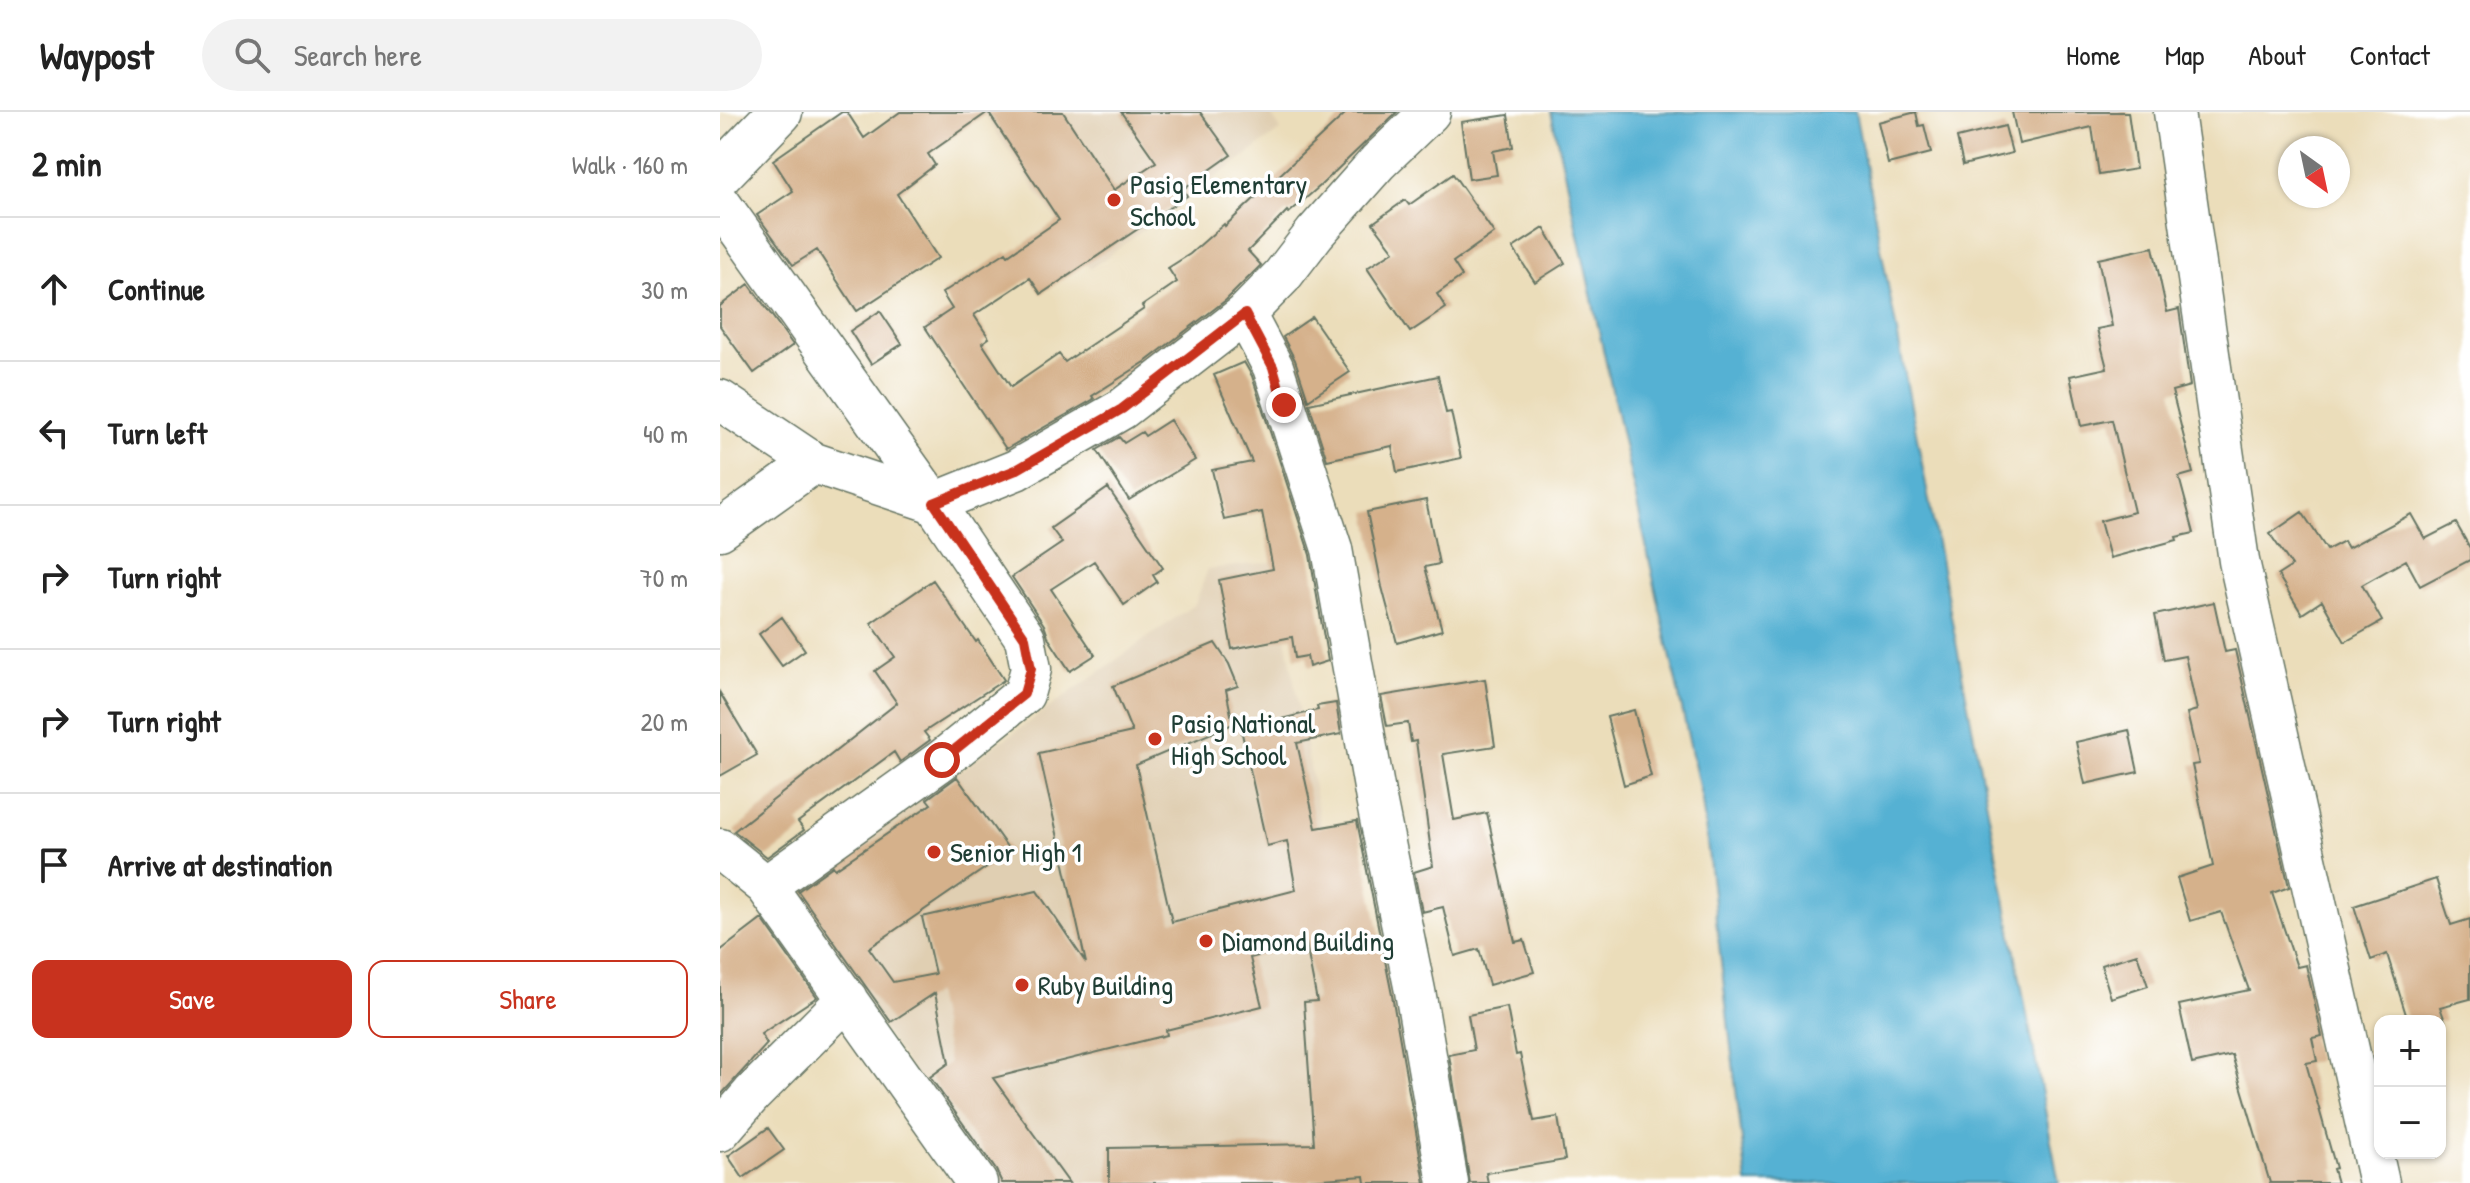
<!DOCTYPE html>
<html lang="en">
<head>
<meta charset="utf-8">
<style>
  body { margin:0; font-family:"Patrick Hand",sans-serif; background:#f2f2f2; color:#222 }
  .controls { position:absolute; right:24px; bottom:24px; display:grid; overflow:hidden; border-radius:16px; box-shadow:0 2px 6px #0004 }
  .controls button { width:72px; height:72px; display:grid; place-items:center; padding:0; border:0; border-bottom:2px solid #e0e0e0; background:#fff; color:#222; font:40px sans-serif }
  .compass { position:absolute; left:1558px; top:24px; width:72px; height:72px; border-radius:50%; background:#fff; box-shadow:0 2px 6px #0004; rotate:147deg }
  .stop { position:absolute; width:24px; height:24px; margin:-18px; border:6px solid #c8321e; border-radius:50%; background:#fff }
  .stop.end { background:#c8321e; border-color:#fff; box-shadow:0 2px 8px #0008 }
  .list { margin:0; padding:0; list-style:none }
  h2 { display:flex; justify-content:space-between; align-items:center; height:104px; margin:0; padding:0 32px; font-size:34px }
  h2 small { font-size:26px; font-weight:400; color:#767676 }
  .list li { display:grid; grid-template-columns:52px 1fr auto; gap:24px; align-items:center; box-sizing:border-box; height:144px; padding:0 32px; border-top:2px solid #e0e0e0 }
  .list b { display:block; font-size:30px; white-space:nowrap }
  .list em { font-size:26px; font-style:normal; color:#767676 }
  .actions { display:flex; gap:16px; padding:24px 32px }
  .actions a { flex:1; padding:18px 0; border:2px solid #c8321e; border-radius:16px; text-align:center; font-size:28px; color:#c8321e }
  .actions .main { background:#c8321e; color:#fff }
  .icon { flex:none; width:44px; height:44px; fill:none; stroke:currentColor; stroke-width:2; stroke-linecap:round; stroke-linejoin:round }
  .map { position:relative; flex:none; width:1750px; height:1071px; overflow:hidden }
  header { display:flex; align-items:center; gap:48px; box-sizing:border-box; height:112px; padding:0 40px; background:#fff; border-bottom:2px solid #e0e0e0 }
  header strong { font-size:38px }
  nav { display:flex; gap:44px; margin-inline-start:auto; font-size:28px }
  .search { width:560px; height:72px; background:#f2f2f2; display:flex; align-items:center; gap:20px; box-sizing:border-box; padding:0 28px; border-radius:44px; color:#767676; font-size:30px }
  main { display:flex }
  aside { flex:1; background:#fff }
  .map>svg:first-child { display:block }
  .built { fill:#e0cfb2 }
  .water { fill:#54b1d3; stroke:#3a7784; stroke-width:2 }
  .building { fill:#d5b18b }
  .lines { fill:none; stroke-linecap:round; stroke-linejoin:round }
  .minor-casing { stroke:#667563; stroke-width:43 }
  .primary-casing { stroke:#667563; stroke-width:47 }
  .minor { stroke:#fff; stroke-width:40 }
  .primary { stroke:#fff; stroke-width:44 }
  .route { stroke:#c8321e; stroke-width:10 }
  .poi-dot { fill:#c8321e; stroke:#fff; stroke-width:3 }
  .labels { text-anchor:middle; stroke-width:7; stroke-linejoin:round; paint-order:stroke }
  .poi-label { font-size:28px; fill:#1f3d34; stroke:#fff; text-anchor:start }
</style>
</head>
<body>
<header>
<strong>Waypost</strong>
<div class="search"><svg class="icon" aria-label="search" viewBox="0 0 24 24"><circle cx="10" cy="10" r="6"/><path d="M15 15l6 6"/></svg>Search here</div>
<nav><a>Home</a><a>Map</a><a>About</a><a>Contact</a></nav>
</header>
<main>
<aside>
<h2>2 min<small>Walk · 160 m</small></h2>
<ul class="list">
<li><svg class="icon" aria-label="ahead" viewBox="0 0 24 24"><path d="M12 20V5M6 11l6-6 6 6"/></svg><div><b>Continue</b></div><em>30 m</em></li>
<li><svg class="icon" aria-label="left" viewBox="0 0 24 24"><path d="M17 20v-9H6M10 6l-5 5 5 5"/></svg><div><b>Turn left</b></div><em>40 m</em></li>
<li><svg class="icon" aria-label="right" viewBox="0 0 24 24"><path d="M7 20v-9h11M14 6l5 5-5 5"/></svg><div><b>Turn right</b></div><em>70 m</em></li>
<li><svg class="icon" aria-label="right" viewBox="0 0 24 24"><path d="M7 20v-9h11M14 6l5 5-5 5"/></svg><div><b>Turn right</b></div><em>20 m</em></li>
<li><svg class="icon" aria-label="arrive" viewBox="0 0 24 24"><path d="M6 21V4h12l-3 4 3 4H6"/></svg><div><b>Arrive at destination</b></div></li>
</ul>
<div class="actions"><a class="main">Save</a><a>Share</a></div>
</aside>
<div class="map">
<svg width="1750" height="1071" viewBox="0 0 1750 1071">
  <rect width="100%" height="100%" fill="#fff"/>
  <filter id="ink" filterUnits="userSpaceOnUse"><feTurbulence type="fractalNoise" baseFrequency=".0125" numOctaves="2"/><feDisplacementMap in="SourceGraphic" scale="16" xChannelSelector="R" yChannelSelector="G"/><feConvolveMatrix kernelMatrix="1 2 1 2 8 2 1 2 1" color-interpolation-filters="sRGB"/></filter>
  <filter id="wash" filterUnits="userSpaceOnUse"><feTurbulence type="fractalNoise" baseFrequency=".006" numOctaves="4" result="noise"/><feDisplacementMap in="SourceGraphic" scale="32" xChannelSelector="R" yChannelSelector="G"/><feGaussianBlur stdDeviation="1.8" result="paint"/><feColorMatrix in="noise" values="0 0 0 0 0 0 0 0 0 0 0 0 0 0 0 0 0 1.4 0 .05"/><feComposite in="paint" operator="in"/></filter>
  <g filter="url(#wash)">
    <rect width="100%" height="100%" fill="#ebddba"/>
    <path class="built" d="M262,0H549L561,18L370,157Z
      M552,450L624,838L641,1071H270L68,781L475,492L488,457Z"/>
    <path class="water" d="M831,0H1135L1339,1071H1027L982,688Z"/>
    <g id="blocks">
      <path class="building" d="M122,0H127L144,26L180,0H268L208,42L215,53L177,82L218,146L137,199L97,138L73,153L37,103L73,79L53,48Z
        M268,0H343L394,78L436,50L401,0H480L511,43L463,77L467,84L321,182L310,166L254,203L269,226L262,231L291,275L339,242L345,250L424,197L422,194L457,170L448,156L470,142L504,112L505,114L627,0H677L600,74L569,101L567,99L528,139L541,153L506,188L425,250L372,284L374,287L286,337L205,215L232,197L222,181L286,140L288,143L339,108Z
        M1196,0L1199,14L1204,13L1211,41L1168,52L1158,10Z
        M1292,0H1408L1416,57L1379,63L1372,15L1299,32Z
        M788,3L793,35L773,39L777,63L749,67L741,10Z
        M1285,14L1292,41L1243,53L1237,26Z
        M733,62L774,121L733,150L742,164L717,182L726,196L690,220L647,156L674,139L653,111L685,88L689,93Z
        M824,116L845,151L815,170L793,136Z
        M1433,135L1447,200L1459,197L1470,274L1452,279L1473,361L1459,365L1474,421L1456,425L1457,428L1390,446L1380,409L1414,400L1392,308L1361,314L1350,264L1387,256L1377,217L1392,214L1378,147Z
        M29,172L73,233L34,261L0,214V194Z
        M160,199L182,232L151,252L130,219Z
        M592,205L630,260L588,288L575,248L563,225Z
        M524,250L532,264L590,443L608,549L589,555L587,544L575,546L572,525L512,537L499,468L553,457L542,400L504,408L492,358L532,350L494,263Z
        M718,264L726,301L731,300L741,346L677,360L672,334L607,348L589,292Z
        M450,308L475,348L409,388L377,338L399,325L404,331L422,320L425,324Z
        M388,376L443,456L433,463L437,470L404,493L374,449L331,477L375,543L350,559L329,527L324,513L292,465L342,431L331,416Z
        M706,388L719,452L705,455L722,518L677,531L662,475L647,400Z
        M1582,400L1607,438L1624,429L1628,436L1691,402L1705,427L1736,411L1750,436V448L1700,474L1686,448L1642,473L1662,509L1625,530L1602,489L1582,502L1558,463L1572,454L1550,422Z
        M213,468L256,530L258,528L284,568L204,620L210,628L180,650L174,640L78,710L84,718L47,745L14,719L177,591L155,559L175,545L151,511Z
        M1494,490L1505,540L1515,538L1569,775L1552,781L1577,855L1586,853L1602,924L1592,926L1597,949L1586,951L1616,1056L1613,1057L1617,1071H1550L1512,943L1472,952L1459,893L1529,878L1501,800L1470,809L1457,766L1493,754L1472,653L1479,652L1467,601L1477,598L1465,544L1444,548L1435,503Z
        M62,505L85,538L62,554L39,522Z
        M495,531L509,552L518,574L506,578L513,612L416,653L452,810L576,778L567,729L547,734L521,617L598,598L597,594L616,591L621,622L577,631L596,716L637,709L672,883L705,1071H645L644,1064L589,1068L590,1071H389V1036L594,1032L584,890L597,889L586,832L530,846L542,894L446,918L447,923L273,966L349,1071H282L276,1058L210,965L229,951L215,881L171,910L78,779L113,754L115,757L211,692L207,687L237,665L290,739L149,836L173,870L215,862L202,805L317,779L366,851L319,641L412,620L393,574Z
        M765,567L775,634L723,642L734,708L767,701L795,830L804,828L814,860L769,873L759,837L735,844L723,795L702,800L694,760L713,754L696,629L691,630L688,611L667,614L661,584Z
        M0,581L37,643L0,664Z
        M914,598L931,664L904,673L887,605Z
        M1409,618L1418,660L1365,672L1356,630Z
        M1716,767L1731,813L1750,807V887L1720,895L1725,909H1688L1667,842L1651,848L1634,794Z
        M42,807L97,885L41,922L47,932L0,984V839Z
        M1417,842L1428,874L1391,886L1381,853Z
        M787,895L796,943L800,942L814,1009L838,1005L845,1048L766,1061L768,1071H750L729,943L754,938L748,903Z
        M48,1016L64,1038L23,1066L8,1044Z"/>
    </g>
  </g>
  <g filter="url(#ink)">
    <use href="#blocks" fill-opacity="0" stroke="#667563" stroke-width="2"/>
    <g class="lines">
      <g class="minor-casing">
        <path id="minor" d="M1454,0L1519,449L1659,1071
          M0,91L214,391L305,526L311,557L304,582L222,648L46,774L257,1071
          M525,202L553,255L612,437L656,687L695,879L728,1071
          M0,288L94,351L214,391L296,358L402,297L525,202L562,164L595,121L658,50L710,0
          M0,418L94,351
          M0,737L46,774
          M0,1019L32,982L127,887"/>
      </g>
      <g class="primary-casing">
        <path id="primary" d="M0,62L60,0"/>
      </g>
      <use href="#minor" class="minor"/>
      <use href="#primary" class="primary"/>
    </g>
  </g>
  <g class="lines" filter="url(#ink)">
    <path class="route" d="M222,648L304,582L311,557L305,526L214,391L296,358L402,297L525,202L553,255L564,293"/>
  </g>
  <g class="poi-dot">
    <circle cx="394" cy="88" r="8"/>
    <circle cx="435" cy="627" r="8"/>
    <circle cx="214" cy="740" r="8"/>
    <circle cx="486" cy="829" r="8"/>
    <circle cx="302" cy="873" r="8"/>
  </g>
  <g class="labels">
    <g class="poi-label">
      <text x="410" y="82">Pasig Elementary<tspan x="410" dy="32">School</tspan></text>
      <text x="451" y="621">Pasig National<tspan x="451" dy="32">High School</tspan></text>
      <text x="230" y="750">Senior High 1</text>
      <text x="502" y="839">Diamond Building</text>
      <text x="318" y="883">Ruby Building</text>
    </g>
  </g>
</svg>
<div class="controls">
<button>+</button>
<button>−</button>
</div>
<svg class="compass" viewBox="-18 -18 36 36"><path d="M0-13l5 13h-10z" fill="#e53935"/><path d="M0 13l5-13h-10z" fill="#767676"/></svg>
<div class="stop" style="left:222px;top:648px"></div>
<div class="stop end" style="left:564px;top:293px"></div>
</div>
</main>
</body>
</html>
